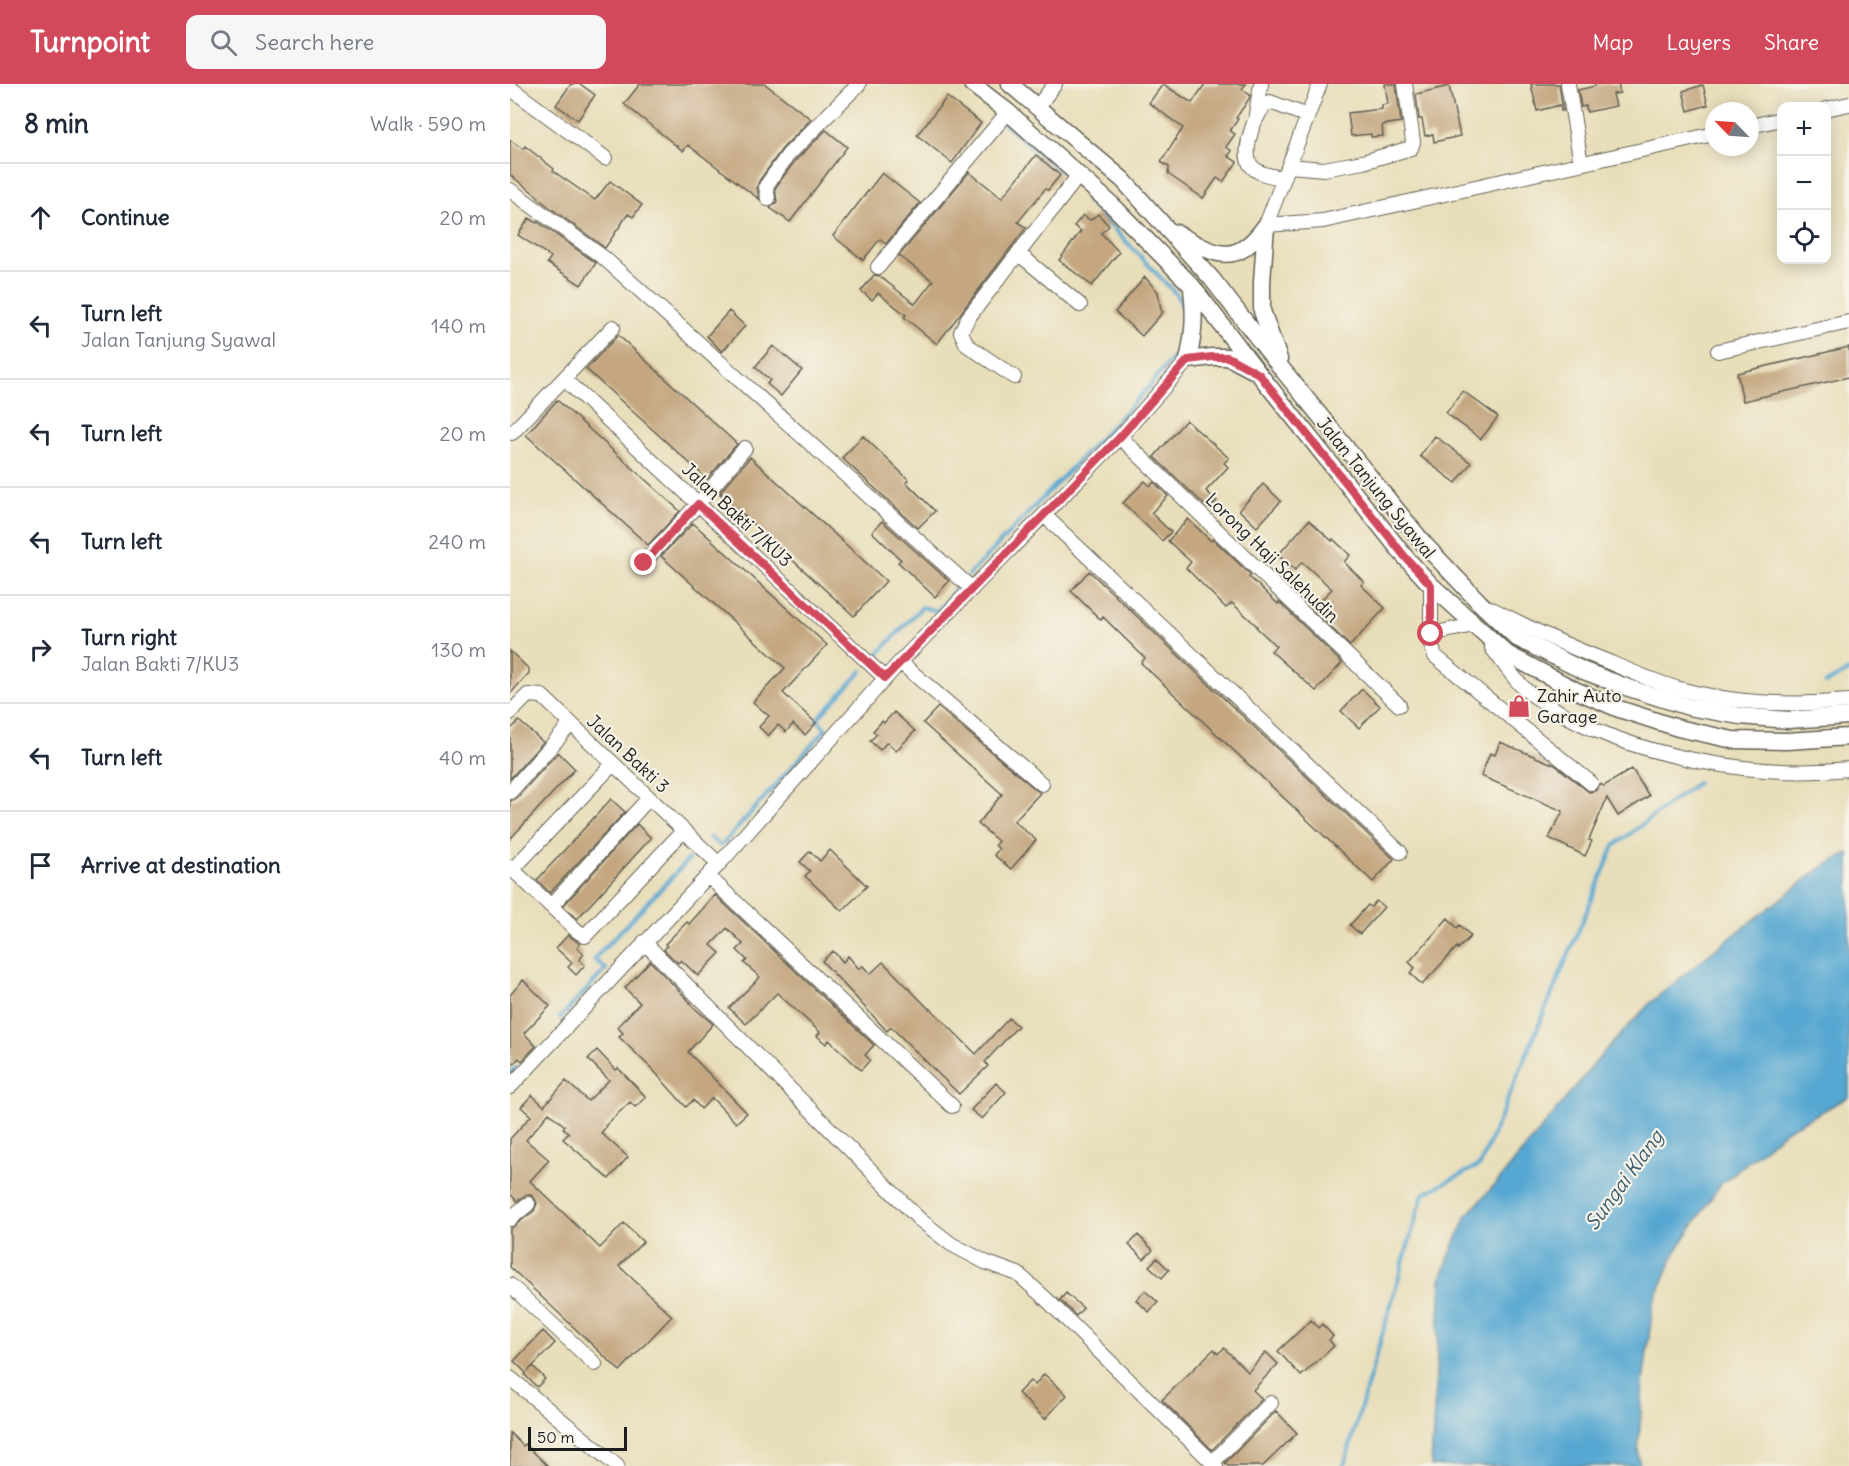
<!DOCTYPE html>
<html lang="en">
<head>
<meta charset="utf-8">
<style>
  body { margin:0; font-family:Delius,sans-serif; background:#f6f6f7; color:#1f2937 }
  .controls { position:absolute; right:18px; top:18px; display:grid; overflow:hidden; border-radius:12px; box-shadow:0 3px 15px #0003 }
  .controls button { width:54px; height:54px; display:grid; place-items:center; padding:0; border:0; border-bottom:2px solid #e0e1e3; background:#fff; color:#1f2937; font:30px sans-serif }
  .compass { position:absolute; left:1195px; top:18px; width:54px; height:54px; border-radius:50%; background:#fff; box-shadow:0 3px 15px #0003; rotate:295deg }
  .scale { position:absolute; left:18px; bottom:15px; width:99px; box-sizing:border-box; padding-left:6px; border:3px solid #1c1c1c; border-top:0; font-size:16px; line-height:21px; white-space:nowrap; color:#1c1c1c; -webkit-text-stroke:4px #f7f3e8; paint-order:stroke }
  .stop { position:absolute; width:18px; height:18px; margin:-14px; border:4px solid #d1495b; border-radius:50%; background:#fff }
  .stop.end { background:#d1495b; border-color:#fff; box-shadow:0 2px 6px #0008 }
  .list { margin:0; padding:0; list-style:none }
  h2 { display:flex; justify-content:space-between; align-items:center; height:78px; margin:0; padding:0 24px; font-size:26px }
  h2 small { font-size:20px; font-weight:400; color:#747a83 }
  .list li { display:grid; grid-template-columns:39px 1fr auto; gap:18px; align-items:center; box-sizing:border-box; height:108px; padding:0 24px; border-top:2px solid #e0e1e3 }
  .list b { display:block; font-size:22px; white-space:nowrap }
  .list p { margin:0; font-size:20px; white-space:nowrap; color:#747a83 }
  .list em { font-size:20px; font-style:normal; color:#747a83 }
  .icon { flex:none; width:33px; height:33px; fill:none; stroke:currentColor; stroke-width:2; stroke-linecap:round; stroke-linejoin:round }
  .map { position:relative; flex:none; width:1339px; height:1382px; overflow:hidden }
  header { display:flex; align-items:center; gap:36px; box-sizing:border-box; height:84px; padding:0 30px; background:#d1495b; color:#fff }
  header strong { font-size:28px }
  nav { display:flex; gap:33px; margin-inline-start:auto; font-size:21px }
  .search { width:420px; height:54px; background:#f6f6f7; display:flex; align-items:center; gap:15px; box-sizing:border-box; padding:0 21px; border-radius:12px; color:#747a83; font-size:22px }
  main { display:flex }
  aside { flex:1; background:#fff }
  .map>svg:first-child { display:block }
  .water { fill:#57a7d1; stroke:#3a6276; stroke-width:1.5 }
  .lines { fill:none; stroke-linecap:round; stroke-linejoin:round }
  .stream { stroke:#57a7d1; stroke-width:4 }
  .building { fill:#c4a781 }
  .minor-casing { stroke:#636053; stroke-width:16 }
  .major-casing { stroke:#636053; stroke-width:19 }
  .minor { stroke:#fff; stroke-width:14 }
  .major { stroke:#fff; stroke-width:16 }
  .route { stroke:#d1495b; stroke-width:8 }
  .labels { text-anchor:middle; stroke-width:4.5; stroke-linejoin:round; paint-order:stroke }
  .street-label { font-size:18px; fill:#1c1c1c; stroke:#f7f3e8 }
  .poi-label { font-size:18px; fill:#1c1c1c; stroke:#f7f3e8; text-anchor:start }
  .water-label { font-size:20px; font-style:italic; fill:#375b6d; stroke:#f7f3e8 }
</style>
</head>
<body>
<header>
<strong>Turnpoint</strong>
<div class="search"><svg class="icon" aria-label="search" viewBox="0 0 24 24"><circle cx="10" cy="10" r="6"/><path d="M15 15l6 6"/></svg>Search here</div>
<nav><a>Map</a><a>Layers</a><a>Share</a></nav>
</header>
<main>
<aside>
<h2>8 min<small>Walk · 590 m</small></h2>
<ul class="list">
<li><svg class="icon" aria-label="ahead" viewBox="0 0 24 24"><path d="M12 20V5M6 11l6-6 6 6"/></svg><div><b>Continue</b></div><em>20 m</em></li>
<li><svg class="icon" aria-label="left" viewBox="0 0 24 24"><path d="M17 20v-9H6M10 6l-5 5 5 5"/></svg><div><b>Turn left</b><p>Jalan Tanjung Syawal</p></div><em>140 m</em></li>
<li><svg class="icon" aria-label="left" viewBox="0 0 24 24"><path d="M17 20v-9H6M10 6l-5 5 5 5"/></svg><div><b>Turn left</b></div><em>20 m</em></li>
<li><svg class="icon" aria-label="left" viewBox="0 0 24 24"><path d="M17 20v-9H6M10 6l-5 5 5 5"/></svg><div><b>Turn left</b></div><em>240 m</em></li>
<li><svg class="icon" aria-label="right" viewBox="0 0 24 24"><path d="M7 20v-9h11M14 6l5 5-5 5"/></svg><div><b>Turn right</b><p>Jalan Bakti 7/KU3</p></div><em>130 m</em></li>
<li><svg class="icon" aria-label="left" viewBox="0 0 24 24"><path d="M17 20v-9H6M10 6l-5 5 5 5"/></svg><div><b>Turn left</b></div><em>40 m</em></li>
<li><svg class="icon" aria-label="arrive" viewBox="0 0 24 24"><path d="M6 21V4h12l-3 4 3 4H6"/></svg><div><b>Arrive at destination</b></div></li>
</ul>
</aside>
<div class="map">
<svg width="1339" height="1382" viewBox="0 0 1339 1382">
  <rect width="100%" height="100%" fill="#f7f3e8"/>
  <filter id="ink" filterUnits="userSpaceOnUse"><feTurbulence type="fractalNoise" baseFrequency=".0167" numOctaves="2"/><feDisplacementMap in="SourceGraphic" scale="12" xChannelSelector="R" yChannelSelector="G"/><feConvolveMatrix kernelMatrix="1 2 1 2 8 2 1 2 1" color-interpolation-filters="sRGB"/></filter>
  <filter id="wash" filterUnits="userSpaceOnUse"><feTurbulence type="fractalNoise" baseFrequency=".008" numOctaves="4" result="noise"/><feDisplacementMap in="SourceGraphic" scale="24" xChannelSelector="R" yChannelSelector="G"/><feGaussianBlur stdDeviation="1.35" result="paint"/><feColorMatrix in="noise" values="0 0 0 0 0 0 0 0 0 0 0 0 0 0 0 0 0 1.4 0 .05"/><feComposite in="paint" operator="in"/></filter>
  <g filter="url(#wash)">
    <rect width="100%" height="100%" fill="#e8deba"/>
    <path class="water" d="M1339,769V1013L1277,1046L1210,1101L1166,1167L1143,1221L1133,1300L1128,1370L1130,1382H921L931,1195L942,1165L957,1131L990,1095L1094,968L1141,918L1202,868L1312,783Z"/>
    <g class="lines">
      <path class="stream" d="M494,40L551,87
        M459,491L639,303L667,268L674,244L673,223L666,210L576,115
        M367,571L412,523L427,527L449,502
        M1316,599L1339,587
        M199,753L211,762L316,645L307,635L352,587
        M50,934L96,885L84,875L179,775
        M0,989L5,984
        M834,1382L913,1110L970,1081L1104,762L1188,698"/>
    </g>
    <g id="blocks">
      <path class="building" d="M61,0H70L85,11L68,36L46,21Z
        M130,0H255L301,35L272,65L249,97L247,103L249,115L178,61L173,67L114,20Z
        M653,0L682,19L695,0H736L732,5L740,11L739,15L726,34L728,35L720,47L725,50L716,63L722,67L718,72L727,78L713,98L707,94L693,114L658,90L659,83L651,78L673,44L639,19Z
        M875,0H886L891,38L872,41L873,52L861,53V50L841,52L838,29L872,25V21L878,20Z
        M1021,0H1049L1053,27H1051L1050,21L1027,27Z
        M1085,0H1108L1110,9L1103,10L1106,22L1077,28L1076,22L1071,23L1068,6L1085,2Z
        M1193,1L1198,21L1178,27L1173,7Z
        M939,2L950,52L924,58L923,50L915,52L912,35H909L906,10Z
        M437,13L471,39L442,79L407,51Z
        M316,46L337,63L280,138L260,124L267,118L265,104L285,77Z
        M0,56L13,65L15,62L44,85L43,87L85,116L100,97L132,121L123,133L118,130L95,164L38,122L28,114L29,113L0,91Z
        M526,71L550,91L538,106L535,105L508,138L516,144L427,260L394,233L396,231L368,209L362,216L351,207L364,191L369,192L405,220L423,197L389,172L459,88L492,114Z
        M372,89L410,119L376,160L370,155L353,176L323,152Z
        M588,130L599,142L591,149L609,168L582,202L549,176L571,147L564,142L573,131L580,136Z
        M19,134L27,139L28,138L86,179L71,201L37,179L41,173L8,151Z
        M635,193L648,208L651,226L653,228L632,252L605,228Z
        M219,227L235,242L212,268L197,252Z
        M108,251L227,360L197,395L76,285Z
        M263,262L292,286L271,312L257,300L260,296L245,283Z
        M1339,263V293L1233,317L1227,289Z
        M953,307L988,333L971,355L936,329Z
        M47,316L170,427L138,461L16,351Z
        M676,336L719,374L714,379L718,383L696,407L707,417L699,425L644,373Z
        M353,352L399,396L396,398L425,427L408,444L332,374Z
        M925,352L961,379L946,399L910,372Z
        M240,373L376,497L344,532L210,410L212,409L210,408Z
        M635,397L640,402L644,398L658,412L641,429L661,448L652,457L613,419Z
        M753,400L771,417L747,443L729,426Z
        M678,435L701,457L703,455L741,491L739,493L747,500L768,520L769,518L832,579L806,607L761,567L766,562L746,543L747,542L722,519L716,524L676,484L681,478L658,457Z
        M799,436L822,457L823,455L840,471L834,478L854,498L851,501L875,524L840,562L802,525L822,505L792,478L785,486L768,471Z
        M372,437L439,497L425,513L388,478L391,476L362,448Z
        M183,439L317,561L273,609L306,639L295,651L283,640L276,648L268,641L258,652L249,643L259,632L243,618L275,584L151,472Z
        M579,487L884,775L863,798L631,579L635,574L593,533L591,536L561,507Z
        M0,567L19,585V589L0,610Z
        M852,605L870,622L849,644L831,627Z
        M428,623L530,709L504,737L526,756L501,785L484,771L489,765L485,761L488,757L468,740L492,710L413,639Z
        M384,628L405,647L386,667L377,658L370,666L360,657L367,650L363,647L372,637L374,639Z
        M9,637L33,658L0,695V646Z
        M990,658L1045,681L1079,708L1085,707L1090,700L1094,702L1122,685L1139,712L1108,732L1097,714L1079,756L1082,757L1075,772L1039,754L1053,727L971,692L980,669L985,671Z
        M48,668L65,685L0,755V717L7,714Z
        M101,715L115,728L40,809L27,796Z
        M127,740L141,754L67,835L53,822Z
        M320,766L357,802L332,827L295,792L300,787L290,778L300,767L310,777Z
        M205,811L364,961L355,971L360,976L351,986L319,956L316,960L307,952L310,948L267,909L236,940L219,924L250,893L234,879L237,876L227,866L233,860L217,844L201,861L210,869L188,892L171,876L168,879L154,866L157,862L155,860L177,838L179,840Z
        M866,817L874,823L850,850L840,841L858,821L861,823Z
        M938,834L947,844L950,841L961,852L948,865L947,863L912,901L900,889L905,884L899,878Z
        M58,851L70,860L67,863L74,870L69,876L75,881L66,891L58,883L62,879L46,864Z
        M323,867L333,878L338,872L349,885L353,882L360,890L373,878L419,925L420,924L466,970L499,934L508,942L475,978L478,982L449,1010L381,943L377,947L312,877Z
        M140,877L181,919L180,920L203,940L178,968L237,1029L226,1039L202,1014L191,1025L183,1016L176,1023L143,986L109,953L113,949L107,943L130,919L115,904Z
        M13,896L40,922L14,949L26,962L12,977L9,974L0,983V911Z
        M87,966L106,986L108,984L136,1013L125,1023L120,1018L95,1042L96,1043L91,1049L118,1073L99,1095L53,1055L59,1049L53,1044L55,1042L39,1029L16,1056L39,1076L20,1097L90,1164L114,1139L133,1158L109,1182L162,1232L110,1287L0,1183V1145L24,1127L27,1119L25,1115L21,1111H16L7,1117L0,1110V1055L21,1032L11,1023L22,1011L34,1022L56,997L78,1017L99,996L78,975Z
        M486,999L496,1008L472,1035L461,1026Z
        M628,1151L643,1166L634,1175L619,1161Z
        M647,1174L659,1186L652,1194L639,1182Z
        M635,1207L648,1218L639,1228L626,1216Z
        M556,1209L573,1224L566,1232L550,1216Z
        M801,1236L808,1244L812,1240L823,1252L819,1256L824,1262L791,1292L768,1267Z
        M33,1247L45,1259L18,1287L23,1282L35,1295L27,1303L15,1291L16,1289L4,1277Z
        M714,1264L738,1288L756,1268L768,1280L743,1306L752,1315L702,1366L652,1316L704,1265L708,1270Z
        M534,1290L557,1311L535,1335L508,1309L520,1297L525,1301Z
        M766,1327L787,1349L753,1382H718L715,1379Z
        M0,1349L13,1362L15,1360L38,1382H0Z"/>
    </g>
  </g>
  <g filter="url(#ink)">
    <use href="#blocks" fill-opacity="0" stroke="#636053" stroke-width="1.5"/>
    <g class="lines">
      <g class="minor-casing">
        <path id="minor" d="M810,0L756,141L813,137L1204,50
          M1058,0L1071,80
          M0,4L95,74
          M528,22L545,0
          M1316,25L1339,20
          M746,30L751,0
          M1240,42L1272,35
          M779,82L814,85L853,78L901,64L903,58L895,0
          M774,94C763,92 747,91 740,80C732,66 745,25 760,18L798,32
          M0,106L94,174L462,505
          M258,115L256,102L278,71L349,0
          M508,169L570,221
          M368,183L498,28
          M1208,267L1339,238
          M504,293L457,261L451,248L458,234L569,91
          M54,295L375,594
          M2,349L103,243
          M610,353L889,621
          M534,431L890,768
          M133,479L188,420L235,364
          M921,501V550L964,541L968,546
          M980,524C1020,545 1060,563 1101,579C1122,588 1144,597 1166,604C1222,620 1281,622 1339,617
          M921,550V561L925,572L1081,699
          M982,564C993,577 1003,595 1016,606C1022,611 1029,615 1035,619C1115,672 1245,695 1339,685
          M390,578L532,700
          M0,629L18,611L32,612L209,780
          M0,708L61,640
          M0,783L66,846L75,852L173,747
          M3,785L103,680
          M198,792L442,1022
          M41,822L139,714
          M134,858L409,1135L441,1160L475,1178L508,1190L535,1214L706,1382
          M0,1003L209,780L390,578L610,353L678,276
          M0,1135L18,1120
          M0,1201L85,1280
          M0,1294L107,1382
          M703,1378L761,1319"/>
      </g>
      <g class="major-casing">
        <path id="major" d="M462,0L498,28L602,121L682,202L749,290L896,474L921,501L997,570L1065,606L1109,625L1168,644L1223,656L1277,657L1339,653
          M500,0L613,96L702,195L772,285L915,461L970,519L1007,554L1074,587L1116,603L1179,623L1230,632L1278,636L1339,632
          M756,141L752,198V227L769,275
          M666,149C706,171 725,185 756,141
          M682,204C685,231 684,250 678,276L702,273H718L743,286"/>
      </g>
      <use href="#minor" class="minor"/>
      <use href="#major" class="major"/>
    </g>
  </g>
  <g class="lines" filter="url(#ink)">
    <path class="route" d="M134,479L188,420L375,594L610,353L678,276L702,273H718L749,290L896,474L921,501V550"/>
  </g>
  <defs>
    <g id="shop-bare" transform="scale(1.8)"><path d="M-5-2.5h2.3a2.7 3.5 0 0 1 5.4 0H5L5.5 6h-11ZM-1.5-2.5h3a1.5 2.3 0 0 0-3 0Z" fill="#d1495b" stroke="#f7f3e8" stroke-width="2.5" paint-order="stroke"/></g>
  </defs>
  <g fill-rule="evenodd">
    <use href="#shop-bare" x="1009" y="622"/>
  </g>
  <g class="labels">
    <g class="street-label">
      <text transform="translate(866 404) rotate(51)" y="6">Jalan Tanjung Syawal</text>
      <text transform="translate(227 431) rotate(43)" y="6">Jalan Bakti 7/KU3</text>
      <text transform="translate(762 474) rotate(44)" y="6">Lorong Haji Salehudin</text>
      <text transform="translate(118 670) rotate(43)" y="6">Jalan Bakti 3</text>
    </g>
    <g class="poi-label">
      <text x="1027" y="618">Zahir Auto<tspan x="1027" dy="21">Garage</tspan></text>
    </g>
    <g class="water-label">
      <text transform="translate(1114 1096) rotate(-54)" y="7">Sungai Klang</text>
    </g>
  </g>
</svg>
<div class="controls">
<button>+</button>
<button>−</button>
<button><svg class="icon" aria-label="locate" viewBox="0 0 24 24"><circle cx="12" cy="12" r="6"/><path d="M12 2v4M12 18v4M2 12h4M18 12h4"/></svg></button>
</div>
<svg class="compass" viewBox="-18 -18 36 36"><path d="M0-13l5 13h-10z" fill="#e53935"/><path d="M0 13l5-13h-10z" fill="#747a83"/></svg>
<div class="scale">50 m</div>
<div class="stop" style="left:921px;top:550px"></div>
<div class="stop end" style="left:134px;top:479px"></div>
</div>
</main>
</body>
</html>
